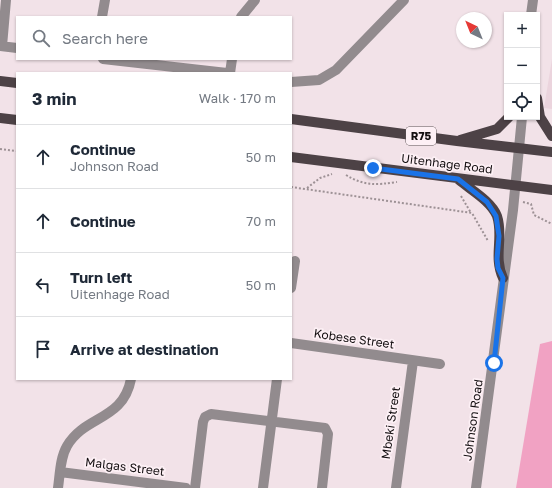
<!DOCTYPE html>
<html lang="en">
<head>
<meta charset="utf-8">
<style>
  body { margin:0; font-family:"Golos Text",sans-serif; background:#f2f2f3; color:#1f2937 }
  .controls { position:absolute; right:12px; top:12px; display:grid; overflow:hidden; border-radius:0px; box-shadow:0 1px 3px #0004 }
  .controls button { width:36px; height:36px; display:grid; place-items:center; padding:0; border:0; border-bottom:1px solid #e0e1e3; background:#fff; color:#1f2937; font:20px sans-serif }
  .compass { position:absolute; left:456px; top:12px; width:36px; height:36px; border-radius:50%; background:#fff; box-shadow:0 1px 3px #0004; rotate:317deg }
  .stop { position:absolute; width:12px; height:12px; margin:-9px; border:3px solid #1a73e8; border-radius:50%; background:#fff }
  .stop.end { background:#1a73e8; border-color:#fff; box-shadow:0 1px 4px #0008 }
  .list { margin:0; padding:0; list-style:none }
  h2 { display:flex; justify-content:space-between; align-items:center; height:52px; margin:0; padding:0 16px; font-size:17px }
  h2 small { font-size:13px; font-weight:400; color:#747a83 }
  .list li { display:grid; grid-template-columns:26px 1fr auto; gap:12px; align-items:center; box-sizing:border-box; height:64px; padding:0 16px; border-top:1px solid #e0e1e3 }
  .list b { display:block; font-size:15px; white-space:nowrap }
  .list p { margin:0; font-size:13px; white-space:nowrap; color:#747a83 }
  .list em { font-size:13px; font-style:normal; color:#747a83 }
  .icon { flex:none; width:22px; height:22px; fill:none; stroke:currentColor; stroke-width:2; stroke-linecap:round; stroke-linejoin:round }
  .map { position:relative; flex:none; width:552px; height:488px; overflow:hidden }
  .search { position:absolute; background:#fff; box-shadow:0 1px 3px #0004; left:16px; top:16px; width:276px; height:44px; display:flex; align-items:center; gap:10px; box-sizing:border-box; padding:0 14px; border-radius:0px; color:#747a83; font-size:15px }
  .panel { position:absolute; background:#fff; box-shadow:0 1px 3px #0004; left:16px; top:72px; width:276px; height:308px; border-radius:0px }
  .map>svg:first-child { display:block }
  .built { fill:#ebd4dd }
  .green { fill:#f1a2c3 }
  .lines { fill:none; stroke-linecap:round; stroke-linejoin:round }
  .path { stroke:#9d9195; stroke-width:2; stroke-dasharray:2 2; stroke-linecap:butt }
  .minor { stroke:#928b8e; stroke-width:10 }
  .major { stroke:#4d4246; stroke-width:10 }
  .route { stroke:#1a73e8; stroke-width:5 }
  .labels { text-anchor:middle; stroke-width:3.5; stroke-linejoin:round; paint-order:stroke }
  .shield { fill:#fdf0f5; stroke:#5a5255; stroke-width:1 }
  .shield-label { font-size:11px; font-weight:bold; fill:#140f11 }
  .street-label { font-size:12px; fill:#140f11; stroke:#fdf0f5 }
</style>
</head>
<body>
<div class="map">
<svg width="552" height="488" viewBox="0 0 552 488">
  <rect width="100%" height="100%" fill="#f2e2e8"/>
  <path class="built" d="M552,59V109L544,108Z"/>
  <path class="green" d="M552,341V488H516L540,344Z"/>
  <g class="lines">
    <path class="path" d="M0,149L17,151
      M346,175C364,186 376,185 397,182
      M291,187L472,213L488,241
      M307,188L320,178L332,174
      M461,196L471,213
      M523,202L531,204L534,215L552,224"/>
    <path class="minor" d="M531,15L533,0
      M102,17L105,0
      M241,17L255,0
      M0,46L17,48
      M2,46L6,0
      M103,59L227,73
      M230,73L232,59
      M291,82L319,80L336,70L404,0
      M291,288L295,261
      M291,343L440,364
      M60,472L186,488
      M58,488C60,474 60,458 67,446C85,415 123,421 131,379
      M195,488L203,422L205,417L211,414L325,428L328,434L322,488
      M263,488L277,379
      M396,488L413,361
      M476,488L513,210L522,117"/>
    <path class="major" d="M0,81L17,83
      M537,98L540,117L552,136
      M0,118L17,120
      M291,119L457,141L552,152
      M460,140L497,129L509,117
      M291,157L552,190
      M459,180C471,190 491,201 497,216C504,237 493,256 503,278"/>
  </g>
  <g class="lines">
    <path class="route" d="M373,168L458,179L487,202L496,216L499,236L497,259L498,268L503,278L494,363"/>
  </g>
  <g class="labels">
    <rect class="shield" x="406" y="127" width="30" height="18" rx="3"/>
    <g class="shield-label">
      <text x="421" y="140">R75</text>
    </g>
    <g class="street-label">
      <text transform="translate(447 164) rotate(7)" y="4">Uitenhage Road</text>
      <text transform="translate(354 339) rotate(8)" y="4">Kobese Street</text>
      <text transform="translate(473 420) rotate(-82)" y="4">Johnson Road</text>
      <text transform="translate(391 423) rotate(-82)" y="4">Mbeki Street</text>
      <text transform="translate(125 467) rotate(7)" y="4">Malgas Street</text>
    </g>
  </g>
</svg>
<div class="controls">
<button>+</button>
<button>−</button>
<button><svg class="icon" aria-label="locate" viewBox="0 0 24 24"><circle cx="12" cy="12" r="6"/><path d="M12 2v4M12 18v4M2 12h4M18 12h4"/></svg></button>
</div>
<svg class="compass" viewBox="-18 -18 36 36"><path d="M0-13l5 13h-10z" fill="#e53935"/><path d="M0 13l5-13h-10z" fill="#747a83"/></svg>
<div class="stop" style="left:494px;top:363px"></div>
<div class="stop end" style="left:373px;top:168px"></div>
<div class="search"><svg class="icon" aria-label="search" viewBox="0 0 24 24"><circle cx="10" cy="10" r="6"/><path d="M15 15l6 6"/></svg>Search here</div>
<section class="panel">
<h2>3 min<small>Walk · 170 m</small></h2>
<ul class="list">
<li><svg class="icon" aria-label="ahead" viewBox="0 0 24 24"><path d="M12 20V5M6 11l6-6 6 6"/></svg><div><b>Continue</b><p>Johnson Road</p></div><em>50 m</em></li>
<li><svg class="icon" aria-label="ahead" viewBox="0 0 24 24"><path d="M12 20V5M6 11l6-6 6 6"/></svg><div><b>Continue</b></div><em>70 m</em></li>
<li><svg class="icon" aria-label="left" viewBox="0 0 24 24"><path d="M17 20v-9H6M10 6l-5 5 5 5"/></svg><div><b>Turn left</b><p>Uitenhage Road</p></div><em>50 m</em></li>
<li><svg class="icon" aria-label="arrive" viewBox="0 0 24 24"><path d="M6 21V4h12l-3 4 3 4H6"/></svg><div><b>Arrive at destination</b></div></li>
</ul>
</section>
</div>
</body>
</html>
